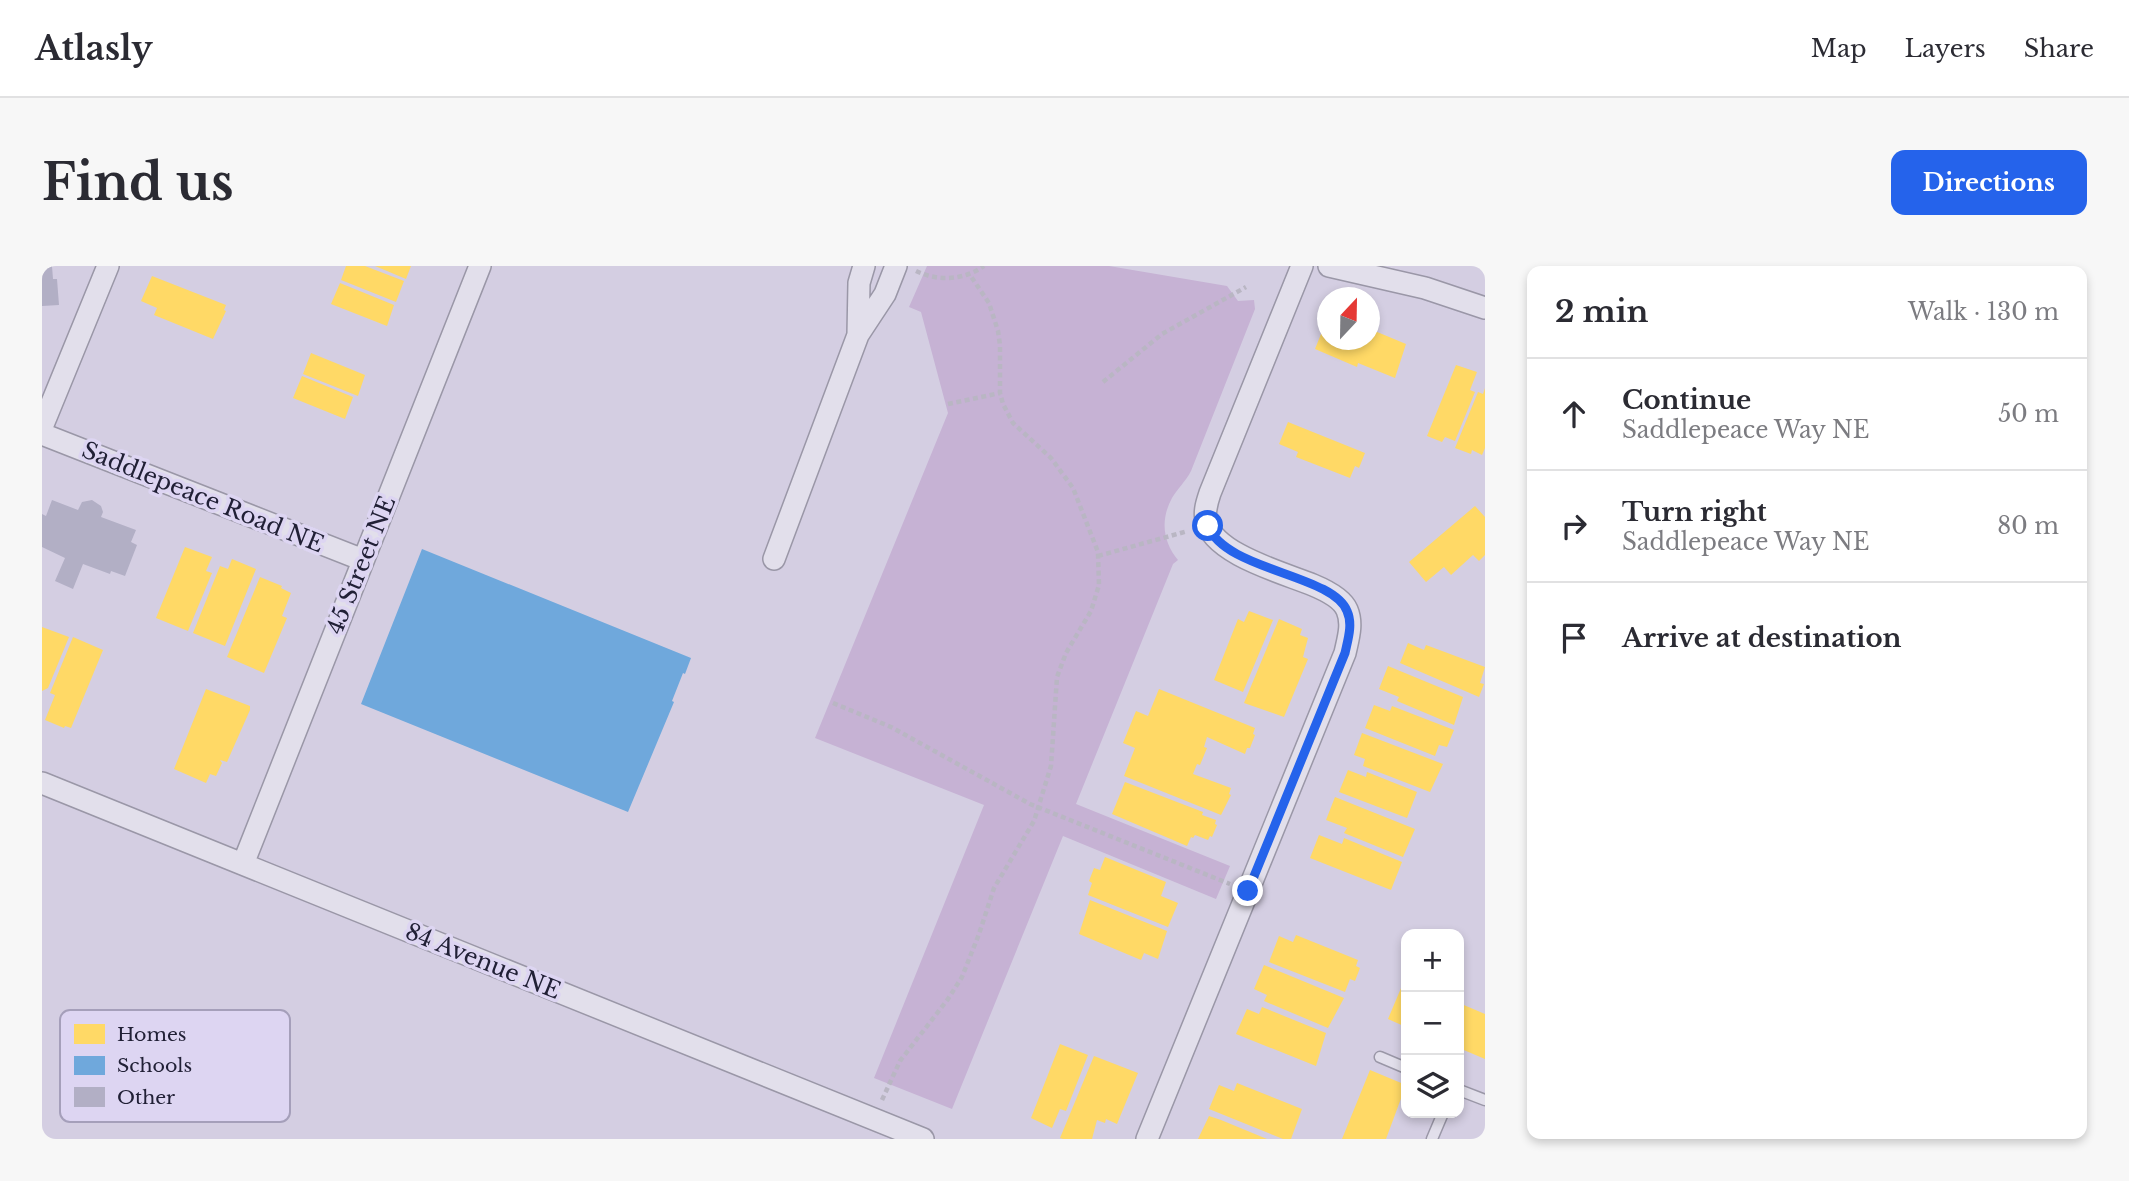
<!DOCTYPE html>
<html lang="en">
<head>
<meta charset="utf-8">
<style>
  body { margin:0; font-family:"Libre Baskerville",serif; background:#f7f7f7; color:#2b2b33 }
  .controls { position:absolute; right:21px; bottom:21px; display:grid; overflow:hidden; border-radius:14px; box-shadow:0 4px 10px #0003 }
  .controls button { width:63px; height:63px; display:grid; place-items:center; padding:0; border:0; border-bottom:2px solid #e1e1e2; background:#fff; color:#2b2b33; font:35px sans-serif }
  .compass { position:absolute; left:1275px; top:21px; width:63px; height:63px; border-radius:50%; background:#fff; box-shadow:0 4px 10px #0003; rotate:22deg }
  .stop { position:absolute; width:21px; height:21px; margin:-16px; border:5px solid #2563eb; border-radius:50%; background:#fff }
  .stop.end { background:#2563eb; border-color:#fff; box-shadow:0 2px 7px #0008 }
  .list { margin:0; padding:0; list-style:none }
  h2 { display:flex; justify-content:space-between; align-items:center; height:91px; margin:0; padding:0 28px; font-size:30px }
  h2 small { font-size:23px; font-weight:400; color:#7c7c81 }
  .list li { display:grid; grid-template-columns:46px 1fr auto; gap:21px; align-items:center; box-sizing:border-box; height:112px; padding:0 28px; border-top:2px solid #e1e1e2 }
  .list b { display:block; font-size:26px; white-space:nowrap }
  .list p { margin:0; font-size:23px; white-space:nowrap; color:#7c7c81 }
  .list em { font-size:23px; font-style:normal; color:#7c7c81 }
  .icon { flex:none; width:38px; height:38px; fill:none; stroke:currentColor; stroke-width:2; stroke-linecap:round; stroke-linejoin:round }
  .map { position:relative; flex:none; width:1443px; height:873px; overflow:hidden; border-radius:14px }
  header { display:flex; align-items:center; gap:42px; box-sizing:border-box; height:98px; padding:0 35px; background:#fff; border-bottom:2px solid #e1e1e2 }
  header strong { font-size:33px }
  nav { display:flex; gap:38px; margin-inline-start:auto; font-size:24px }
  .intro { display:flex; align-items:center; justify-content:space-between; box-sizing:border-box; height:168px; padding:0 42px }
  h1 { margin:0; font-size:49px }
  .button { padding:18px 32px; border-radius:14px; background:#2563eb; color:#fff; font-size:24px; font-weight:700 }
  main { display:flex; gap:42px; padding:0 42px }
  aside { flex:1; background:#fff; border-radius:14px; box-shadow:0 4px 10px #0003 }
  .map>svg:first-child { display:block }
  .green { fill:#c6b2d4 }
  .homes { fill:#ffd966 }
  .schools { fill:#6fa8dc }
  .building { fill:#b2afc5 }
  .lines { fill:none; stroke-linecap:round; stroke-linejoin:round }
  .lane-casing { stroke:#9a97a7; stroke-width:13 }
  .street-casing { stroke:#9a97a7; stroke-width:24 }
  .path { stroke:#b9b6c3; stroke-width:4.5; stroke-dasharray:5 3.5; stroke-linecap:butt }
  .lane { stroke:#e2dfeb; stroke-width:10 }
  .street { stroke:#e2dfeb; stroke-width:21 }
  .route { stroke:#2563eb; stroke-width:9 }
  .labels { text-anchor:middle; stroke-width:7; stroke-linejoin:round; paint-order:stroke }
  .street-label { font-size:23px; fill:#212036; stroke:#ddd5f2 }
  .key { fill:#ddd5f2; stroke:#a59fba; stroke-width:2 }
  .key-label { font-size:19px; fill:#212036 }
</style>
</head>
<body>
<header>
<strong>Atlasly</strong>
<nav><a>Map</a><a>Layers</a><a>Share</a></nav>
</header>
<div class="intro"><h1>Find us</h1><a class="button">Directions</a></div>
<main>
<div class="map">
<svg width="1443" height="873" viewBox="0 0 1443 873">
  <rect width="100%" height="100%" fill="#d4cee2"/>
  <path class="green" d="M885,0H1067L1185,20L1196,35L1212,34L1213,43L1149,205C1144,215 1135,223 1130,232C1118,254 1121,276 1136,294L1131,298L1034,538L1188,600L1174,633L1021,570L910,843L832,812L942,539L773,472L906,147L879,46L867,41Z"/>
  <path class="homes" d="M304,0H323L362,15L354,36L299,14Z
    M333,0H369L364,13Z
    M110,10L184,39L182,44L184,45L171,73L112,49L115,42L99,35Z
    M298,17L352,39L345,60L289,38Z
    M1285,53L1286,74H1328V63L1364,78L1353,112L1316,97L1315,101L1273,83Z
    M269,87L323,109L316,130L261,108Z
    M1414,99L1435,106L1428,124L1433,126L1413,175L1403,171L1400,176L1385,170Z
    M260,110L311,131L303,153L251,132Z
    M1443,122V182L1440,189L1430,184L1429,188L1413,182L1436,126L1441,128Z
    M1246,156L1323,187L1317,202L1313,200L1308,212L1254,191L1256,186L1237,178Z
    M1433,240L1443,251V289L1437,295L1431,289L1409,309L1402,301L1384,316L1367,296Z
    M143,281L170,291L164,305L170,307L146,365L114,352Z
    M190,293L214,303L183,380L151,367L178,300L186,303Z
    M218,311L240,320L239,322L249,327L240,350L245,352L222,407L185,391Z
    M1207,345L1231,354L1201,426L1172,414L1196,353L1202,356Z
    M1237,353L1260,363L1258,369L1266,372L1261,391L1266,393L1242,451L1202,437Z
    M0,361L27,371L6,422L0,425Z
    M31,371L61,384L29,462L23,460L22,462L3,454L13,429L8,427Z
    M1366,377L1382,384L1384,379L1443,401L1438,417L1442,418L1437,431L1358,397Z
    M1346,400L1421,431L1412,459L1355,435L1357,431L1337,423Z
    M164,423L208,440V444L185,496L178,494L180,497L174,510L168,508L164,517L132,503Z
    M1117,423L1213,462L1211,468L1213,469L1208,482H1205L1203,488L1165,471L1162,481L1165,482L1158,499L1155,498L1151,508L1189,522L1187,528L1189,529L1179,549L1082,510L1093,482L1081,477L1094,445L1106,450Z
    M1332,439L1348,445L1350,440L1412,464L1405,481L1397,479L1393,490L1323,462Z
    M1320,467L1401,498L1388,526L1321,500L1323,493L1312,489Z
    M1306,504L1324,511L1325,506L1375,526L1365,552L1297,526Z
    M1083,516L1161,546L1160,549L1174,554L1173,558L1175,559L1170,571L1168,570L1166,574L1153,569L1151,572L1149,571L1145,580L1070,548Z
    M1293,531L1373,563L1361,591L1302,567L1305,562L1284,554Z
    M1277,569L1300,578L1302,572L1360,596L1349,624L1268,592Z
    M1063,591L1124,616L1119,630L1136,637L1126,661L1046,629L1050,617L1047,615L1052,602L1058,604Z
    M1048,634L1125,665L1116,693L1102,687L1099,694L1037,668Z
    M1254,669L1316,694L1314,700L1318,702L1313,715L1308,713L1303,726L1227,696L1237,670L1251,676Z
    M1222,699L1302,732L1286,762L1222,735L1225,729L1212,723Z
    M1362,715L1364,716V761L1346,753Z
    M1417,737L1443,748V793L1417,782Z
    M1220,741L1284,767L1274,800L1194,768L1205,743L1217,748Z
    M1018,778L1046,789L1024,845L1018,843L1010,862L989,852Z
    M1052,790L1096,807L1075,858L1064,853L1063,857L1055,854L1050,873H1021L1018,872Z
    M1328,804L1364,819L1344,873H1300Z
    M1195,817L1260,843L1249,873H1241L1167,843L1177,819L1192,825Z
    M1167,850L1179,854L1225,873H1156Z"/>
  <path class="schools" d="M380,283L649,392L643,408L641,407L630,435L632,436L586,546L319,438Z"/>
  <path class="building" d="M0,0H10L11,13H15L17,39L0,40Z
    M10,234L36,244L40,236L50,234L59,240L61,246L59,251L94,264L89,276L95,279L83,310L69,305L68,308L41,298L31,323L13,315L23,292L0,281V248L4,250Z"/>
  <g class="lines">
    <g class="lane-casing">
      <path id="lane" d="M1338,791L1364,802
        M1417,824L1443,834
        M1390,873L1401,847"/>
    </g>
    <g class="street-casing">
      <path id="street" d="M1287,0L1383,22L1443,42
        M816,69L817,17L822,0
        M0,161L66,0
        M0,168L321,294
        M732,293L816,69L843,28L854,0
        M0,517L881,873
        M201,598L438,0
        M1105,873L1303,387C1306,373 1311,358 1305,344C1300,332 1283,324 1271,319C1242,307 1170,288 1164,254C1162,245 1165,236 1168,227L1260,0"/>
    </g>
    <path class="path" d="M874,5C897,16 922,14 942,0
      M1061,116L1120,68L1204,21
      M906,138L958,127
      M1056,290L1146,265
      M791,437L849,461L988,538L1188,618
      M840,834L858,795L906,733L920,711L937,668L952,622L992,555L1009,500L1015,411L1024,387L1049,345L1057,319L1056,286L1031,222L1009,192L971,157L961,138L958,127V79L956,65L947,37L928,9"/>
    <use href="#lane" class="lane"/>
    <use href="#street" class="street"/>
  </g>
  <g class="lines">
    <path class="route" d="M1166,260C1184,305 1290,308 1305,345C1311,358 1306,373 1303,387L1206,625"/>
  </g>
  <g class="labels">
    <g class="street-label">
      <text transform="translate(161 231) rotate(22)" y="8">Saddlepeace Road NE</text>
      <text transform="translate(319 299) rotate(-68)" y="8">45 Street NE</text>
      <text transform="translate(441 695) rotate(22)" y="8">84 Avenue NE</text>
    </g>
  </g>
  <rect x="18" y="744" width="230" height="112" rx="10" class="key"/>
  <rect x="32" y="758" width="31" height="20" fill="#ffd966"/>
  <rect x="32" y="790" width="31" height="19" fill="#6fa8dc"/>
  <rect x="32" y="821" width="31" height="20" fill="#b2afc5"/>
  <g class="key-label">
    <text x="75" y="775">Homes</text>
    <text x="75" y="806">Schools</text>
    <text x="75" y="838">Other</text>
  </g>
</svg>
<div class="controls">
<button>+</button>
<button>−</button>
<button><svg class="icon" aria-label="layers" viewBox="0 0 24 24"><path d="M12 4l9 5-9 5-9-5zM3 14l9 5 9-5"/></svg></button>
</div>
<svg class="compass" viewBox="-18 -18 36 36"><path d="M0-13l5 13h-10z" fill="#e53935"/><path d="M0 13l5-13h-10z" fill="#7c7c81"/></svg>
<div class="stop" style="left:1166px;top:260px"></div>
<div class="stop end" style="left:1206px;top:625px"></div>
</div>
<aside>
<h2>2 min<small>Walk · 130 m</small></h2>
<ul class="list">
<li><svg class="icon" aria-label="ahead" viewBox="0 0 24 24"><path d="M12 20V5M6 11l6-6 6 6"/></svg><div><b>Continue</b><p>Saddlepeace Way NE</p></div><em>50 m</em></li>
<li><svg class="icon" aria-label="right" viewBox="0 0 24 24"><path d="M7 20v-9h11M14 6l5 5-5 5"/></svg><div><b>Turn right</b><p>Saddlepeace Way NE</p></div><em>80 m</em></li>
<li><svg class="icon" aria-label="arrive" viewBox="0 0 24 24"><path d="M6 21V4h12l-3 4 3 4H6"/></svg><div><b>Arrive at destination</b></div></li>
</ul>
</aside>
</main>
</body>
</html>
